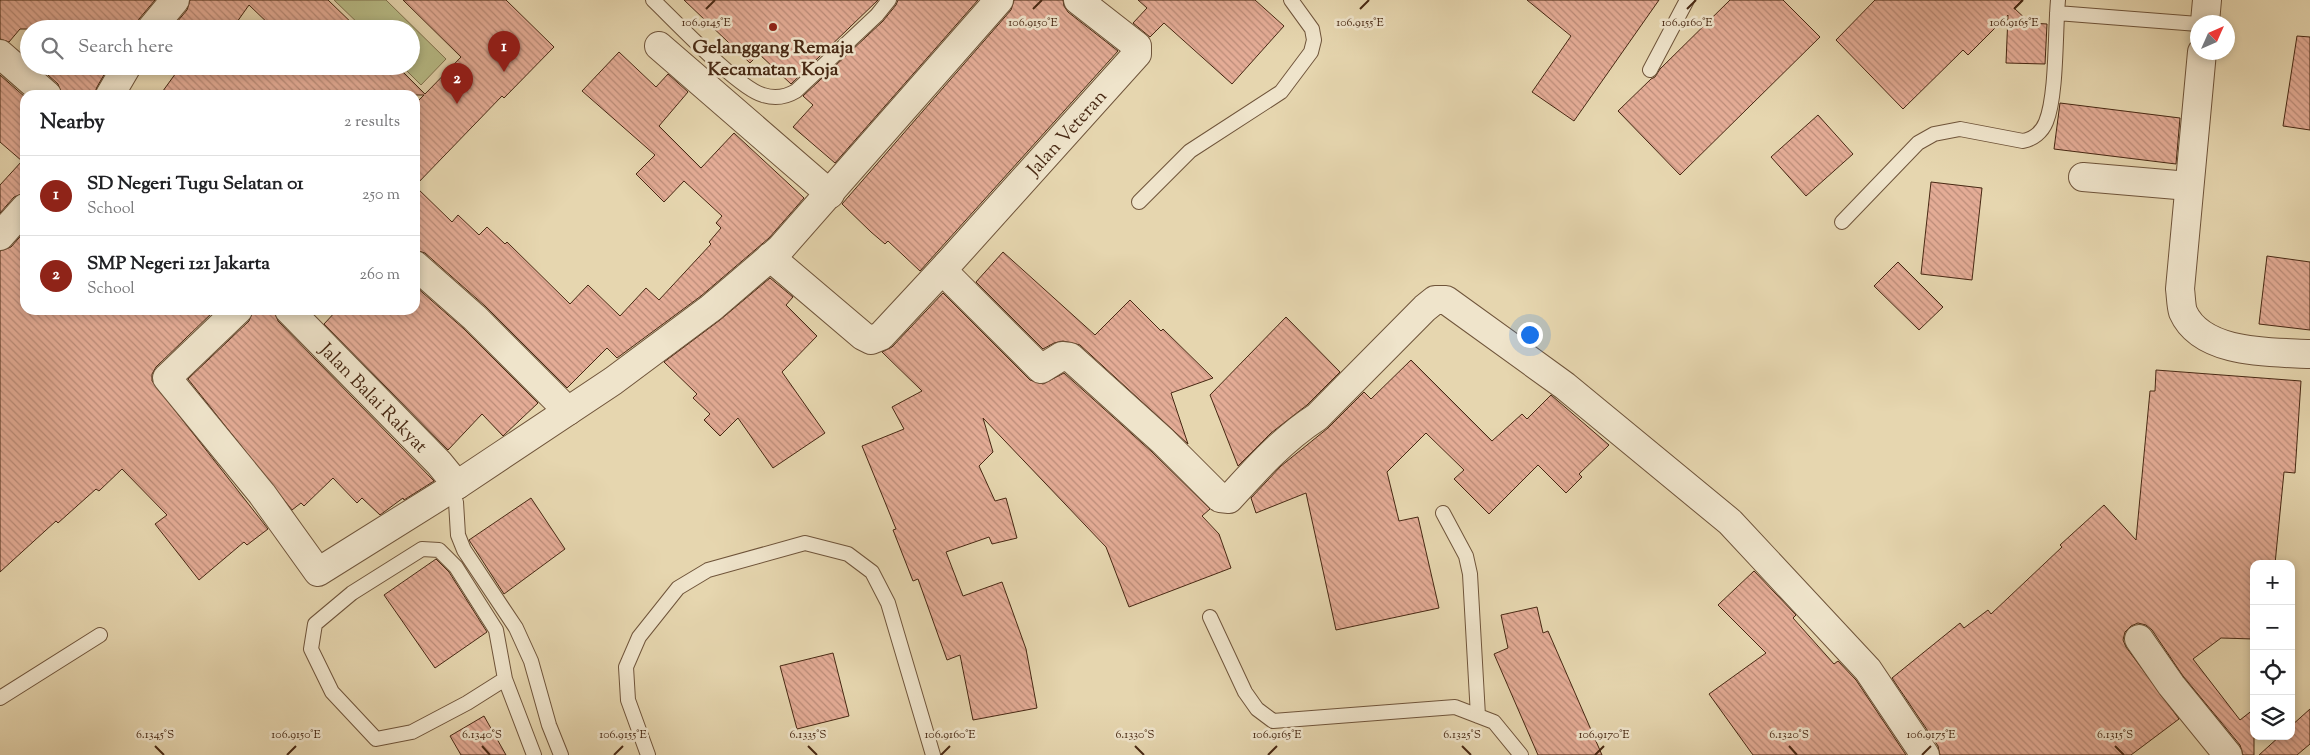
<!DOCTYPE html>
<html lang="en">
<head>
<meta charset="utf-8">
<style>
  body { margin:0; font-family:"Sorts Mill Goudy",serif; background:#f6f6f6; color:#202124 }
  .controls { position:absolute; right:15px; bottom:15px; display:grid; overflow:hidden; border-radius:10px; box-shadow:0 2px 8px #0003 }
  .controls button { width:45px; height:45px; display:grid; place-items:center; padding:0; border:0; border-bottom:1px solid #e0e0e0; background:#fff; color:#202124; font:25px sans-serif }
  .compass { position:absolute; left:2190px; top:15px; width:45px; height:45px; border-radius:50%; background:#fff; box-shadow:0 2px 8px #0003; rotate:45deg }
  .you { position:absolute; left:1529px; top:334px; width:18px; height:18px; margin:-12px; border:4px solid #fff; border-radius:50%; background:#1a73e8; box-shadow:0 0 0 8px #1a73e833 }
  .badge { display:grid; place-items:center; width:32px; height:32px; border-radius:50%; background:#8f2418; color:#fff; font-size:16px; font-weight:700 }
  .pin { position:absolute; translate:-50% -41px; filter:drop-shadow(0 1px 2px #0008) }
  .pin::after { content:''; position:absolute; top:26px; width:18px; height:15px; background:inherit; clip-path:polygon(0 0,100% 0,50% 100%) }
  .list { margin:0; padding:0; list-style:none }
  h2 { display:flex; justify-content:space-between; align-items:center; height:65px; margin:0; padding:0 20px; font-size:21px }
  h2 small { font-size:16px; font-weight:400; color:#757577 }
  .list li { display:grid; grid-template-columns:32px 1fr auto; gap:15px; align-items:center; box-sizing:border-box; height:80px; padding:0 20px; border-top:1px solid #e0e0e0 }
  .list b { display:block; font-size:19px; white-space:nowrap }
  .list p { margin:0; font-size:16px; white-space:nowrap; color:#757577 }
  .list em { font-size:16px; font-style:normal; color:#757577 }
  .icon { flex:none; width:28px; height:28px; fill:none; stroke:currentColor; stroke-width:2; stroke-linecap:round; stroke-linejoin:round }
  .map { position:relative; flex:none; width:2310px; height:755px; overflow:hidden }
  .search { position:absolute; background:#fff; box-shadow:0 2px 8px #0003; left:20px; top:20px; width:400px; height:55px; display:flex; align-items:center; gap:12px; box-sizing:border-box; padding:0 18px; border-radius:28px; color:#757577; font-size:19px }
  .panel { position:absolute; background:#fff; box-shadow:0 2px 8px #0003; left:20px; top:90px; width:400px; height:225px; border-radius:15px }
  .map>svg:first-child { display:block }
  .green { fill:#b8bd88; stroke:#80724e }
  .building { fill:url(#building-back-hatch); stroke:#472813 }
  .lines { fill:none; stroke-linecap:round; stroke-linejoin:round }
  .service-casing { stroke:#6f543a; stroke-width:16 }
  .minor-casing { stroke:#6f543a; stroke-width:30 }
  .service { stroke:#efe4cb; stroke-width:14 }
  .minor { stroke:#efe4cb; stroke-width:28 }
  .ticks { fill:none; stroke:#472813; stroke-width:2 }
  .poi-dot { fill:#8f2418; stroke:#efe4cb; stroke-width:2 }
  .labels { text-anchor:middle; stroke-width:5; stroke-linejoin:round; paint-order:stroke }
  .poi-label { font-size:19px; font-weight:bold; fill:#472813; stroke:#efe4cb }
  .street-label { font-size:19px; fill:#472813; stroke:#efe4cb }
  .ticks-label { font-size:12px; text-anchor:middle; fill:#472813; stroke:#efe4cb; stroke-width:5; stroke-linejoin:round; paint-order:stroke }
</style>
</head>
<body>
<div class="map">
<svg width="2310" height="755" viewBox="0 0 2310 755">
  <defs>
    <pattern id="building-back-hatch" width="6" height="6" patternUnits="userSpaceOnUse" patternTransform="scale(1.25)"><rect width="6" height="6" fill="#e4ac96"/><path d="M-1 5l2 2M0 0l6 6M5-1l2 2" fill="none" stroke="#bb8c79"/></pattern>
  </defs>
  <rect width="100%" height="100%" fill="#e6d6af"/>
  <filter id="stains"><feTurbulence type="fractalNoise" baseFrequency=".004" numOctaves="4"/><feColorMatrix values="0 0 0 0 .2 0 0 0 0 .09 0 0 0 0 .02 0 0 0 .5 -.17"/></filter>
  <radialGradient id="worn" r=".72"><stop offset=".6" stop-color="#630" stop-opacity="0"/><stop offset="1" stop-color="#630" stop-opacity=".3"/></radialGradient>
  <path class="green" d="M334,0H386L446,59L421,85L402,66H411V29H364Z"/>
  <path class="building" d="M0,0H155L139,19L136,29H20L9,42L0,39Z
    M190,0H328L358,29H274L249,5L232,29H171L187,10Z
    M403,0H506L554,47L504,98L502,96L415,186V104L424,95H160L181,66H397L425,94L461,57Z
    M684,0H878L791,84L759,54L750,63Z
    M898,0H978L835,163L793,127L813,105L803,96L883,21L896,5Z
    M1014,0H1063L1064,6L1068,12L1118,51L920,271L888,241L885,244L871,232L842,204L1011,10Z
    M1138,0H1255L1284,26L1232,84L1164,23L1150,37L1133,23L1147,8Z
    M1527,0H1659L1574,121L1532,92L1571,36Z
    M1730,0H1783L1820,37L1680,175L1618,111L1651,79L1655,77L1660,69Z
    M1875,0H2022L2014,8L2030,23L2047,24L2045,64L2006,63L2008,15L1968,55L1963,50L1903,109L1836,40Z
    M2297,36L2310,37V130L2283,126Z
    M619,52L656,87L668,74L688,92L659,126L701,168L734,133L804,198L769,238L701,296L617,358L607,348L567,388L485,306L425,253L415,250V186L452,222L458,215L479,235L487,227L505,244L507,242L570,304L588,285L620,316L646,288L659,300L711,244L709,242L721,228L716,223L722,216L684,181L664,202L636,174L655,155L582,91Z
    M57,66H109L97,87L94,95H62L58,84L48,75Z
    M0,75L25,97V193L14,197L0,213V185L22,161L0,142Z
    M2060,103L2180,118L2176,164L2054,149Z
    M1818,115L1853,154L1806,196L1771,157Z
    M1931,182L1982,188L1972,280L1921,274Z
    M25,231V310H215L156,367L152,374V381L268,529L247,545L244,542L199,580L155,524L167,515L122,469L99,491L96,489L58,523L56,521L0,572V251L11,247Z
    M1003,252L1095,335L1130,300L1161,331L1163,329L1213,378L1171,393L1188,444L1080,345L1063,341L1054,343L1043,349L976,282Z
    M2267,256L2310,262V330L2259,324Z
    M1898,262L1943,307L1919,330L1874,286Z
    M770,278L793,297L786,305L817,336L782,372L825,433L773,468L738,418L720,436L704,420L710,414L693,398L697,394L664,362L720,320Z
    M415,286L464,329L538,403L503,436L482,414L448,450L324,324L337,310H415Z
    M943,293L1030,380L1043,384L1064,373L1152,452L1210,509L1202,516L1219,534L1231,568L1129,607L1106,547L983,418L993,452L979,466L995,501L1006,498L1017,538L992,544L989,537L946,552L963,596L1002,582L1026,649L1037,708L973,720L960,655L947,660L918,579L913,581L893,530L896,529L862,446L904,429L892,407L922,391L882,352L892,347Z
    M253,310H274L278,321L434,481L404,500L403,498L380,515L362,498L357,503L333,478L304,506L301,503L292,510L188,379L249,321Z
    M1286,317L1340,372L1307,405L1271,433L1238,466L1210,395Z
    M1411,360L1492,441L1522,414L1527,419L1551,395L1609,445L1579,474L1582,477L1566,493L1538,465L1489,514L1454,479L1464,470L1426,433L1387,472L1399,521L1418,517L1439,608L1336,630L1306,493L1256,513L1251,498L1281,466L1328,428L1364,392L1371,399Z
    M2156,370L2301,381L2295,473L2284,472L2275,564H2254V639L2221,638L2193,659L2240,720L2254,709V755H2243L2240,745L2183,676L2152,630L2146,625L2138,623L2131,626L2125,632L2123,640L2126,647L2179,719L2131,755H1940L1938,746L1892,678L1960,623L1964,628L1988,610L1991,614L2062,547L2060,545L2104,505L2136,540L2150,391H2155Z
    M531,498L565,549L504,594L469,540Z
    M436,559L449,572L487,632L435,668L384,595Z
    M1754,571L1796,615L1793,618L1834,664L1838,661L1856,680L1906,755H1753L1709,694L1766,653L1718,605Z
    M1537,607L1543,633L1548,631L1602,755H1538L1494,654L1508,648L1501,615Z
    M833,653L849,716L797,729L780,666Z
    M2310,709V744L2297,755H2259L2280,736H2291V726Z
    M484,716L506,755H461L450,736Z"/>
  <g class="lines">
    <g class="service-casing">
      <path id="service" d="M653,0C675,21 739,89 763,95C775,99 786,97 796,91L877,15L889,0
        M2057,13L2198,24
        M1650,70L1687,0
        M1139,202L1190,151L1281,92L1311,52L1314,40L1312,29L1291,0
        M1842,222L1918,143L1934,134L1960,129L2023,141C2033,139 2042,132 2046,122C2057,95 2055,32 2058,0
        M456,502L458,535L464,550L516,628L531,661L549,725L561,755
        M1443,513L1466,556L1470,574L1478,716
        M1210,617L1245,692L1257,709L1273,721L1455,707L1494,722L1521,755
        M505,679L467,703L412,732L376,739L332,692L311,649L315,624L352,593L422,549L439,550L456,567L496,630L505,679L534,755
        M0,698L100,635
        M648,755L628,700L626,667L639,637L678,588L708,570L805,543L848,554L872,572L888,603L933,755"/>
    </g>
    <g class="minor-casing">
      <g id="minor">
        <path d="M1078,0L1137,46V54L947,265L946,274L1041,369L1062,356L1070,357L1163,441L1220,498L1229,499C1256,469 1283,439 1317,417L1425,308L1435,300H1446L1565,386L1730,522L1868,670L1925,755"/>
        <path d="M2205,22L2207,0"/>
        <path d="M151,29L175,0"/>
        <path d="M659,46L830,194"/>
        <path d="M2202,52L2180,289C2181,296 2181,306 2183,312C2202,355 2272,352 2310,354"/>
        <path d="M0,54L47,95"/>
        <path d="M110,95L127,66"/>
        <path d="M2083,177L2189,186"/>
        <path d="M0,236L25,208"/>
        <path d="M770,257L863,336L871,340L881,336L947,265"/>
        <path d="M415,265L475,318L568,411"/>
        <path d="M238,310L167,378L262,494L318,572L457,485"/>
        <path id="s1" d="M289,310L439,463L457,485L613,381L711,308L780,249L999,0"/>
        <path d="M2139,639L2171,685L2228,755"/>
      </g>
    </g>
    <use href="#service" class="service"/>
    <use href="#minor" class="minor"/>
  </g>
  <path class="ticks" d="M706,9L715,0M1033,9L1042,0M1360,9L1369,0M1687,9L1696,0M2014,9L2023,0M155,746L164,755M482,746L490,755M808,746L817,755M1135,746L1144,755M1462,746L1471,755M1789,746L1797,755M2115,746L2124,755M287,755L296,746M614,755L623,746M941,755L950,746M1268,755L1277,746M1595,755L1604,746M1922,755L1931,746"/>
  <circle class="poi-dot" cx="773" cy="27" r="5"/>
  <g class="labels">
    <g class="poi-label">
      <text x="773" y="53">Gelanggang Remaja<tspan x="773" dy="22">Kecamatan Koja</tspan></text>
    </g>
    <g class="street-label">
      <text transform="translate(1066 132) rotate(-48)" y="7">Jalan Veteran</text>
      <text dy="7" stroke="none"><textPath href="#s1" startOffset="122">Jalan Balai Rakyat</textPath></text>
    </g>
  </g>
  <g class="ticks-label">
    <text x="706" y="26">106.9145°E</text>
    <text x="1033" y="26">106.9150°E</text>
    <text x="1360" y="26">106.9155°E</text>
    <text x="1687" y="26">106.9160°E</text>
    <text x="2014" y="26">106.9165°E</text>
    <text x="155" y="738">6.1345°S</text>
    <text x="296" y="738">106.9150°E</text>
    <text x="482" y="738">6.1340°S</text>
    <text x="623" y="738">106.9155°E</text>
    <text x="808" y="738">6.1335°S</text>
    <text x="950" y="738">106.9160°E</text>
    <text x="1135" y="738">6.1330°S</text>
    <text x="1277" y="738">106.9165°E</text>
    <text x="1462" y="738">6.1325°S</text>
    <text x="1604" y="738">106.9170°E</text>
    <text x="1789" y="738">6.1320°S</text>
    <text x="1931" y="738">106.9175°E</text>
    <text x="2115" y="738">6.1315°S</text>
  </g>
  <rect width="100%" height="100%" filter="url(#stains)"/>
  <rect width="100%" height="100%" fill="url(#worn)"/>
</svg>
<div class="controls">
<button>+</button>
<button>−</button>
<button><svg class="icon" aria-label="locate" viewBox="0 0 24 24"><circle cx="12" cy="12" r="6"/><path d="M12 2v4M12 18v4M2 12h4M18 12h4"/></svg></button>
<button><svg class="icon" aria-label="layers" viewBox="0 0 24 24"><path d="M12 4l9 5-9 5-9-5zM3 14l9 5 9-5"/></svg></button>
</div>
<svg class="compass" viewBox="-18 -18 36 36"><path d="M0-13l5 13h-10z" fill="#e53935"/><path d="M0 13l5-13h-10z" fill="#757577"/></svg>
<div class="you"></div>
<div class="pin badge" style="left:504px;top:72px">1</div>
<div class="pin badge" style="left:457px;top:104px">2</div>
<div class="search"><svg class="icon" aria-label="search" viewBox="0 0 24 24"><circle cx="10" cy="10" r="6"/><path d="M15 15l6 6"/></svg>Search here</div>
<section class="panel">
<h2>Nearby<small>2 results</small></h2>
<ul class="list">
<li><span class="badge">1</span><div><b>SD Negeri Tugu Selatan 01</b><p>School</p></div><em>250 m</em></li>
<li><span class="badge">2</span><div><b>SMP Negeri 121 Jakarta</b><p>School</p></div><em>260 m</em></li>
</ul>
</section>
</div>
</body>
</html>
